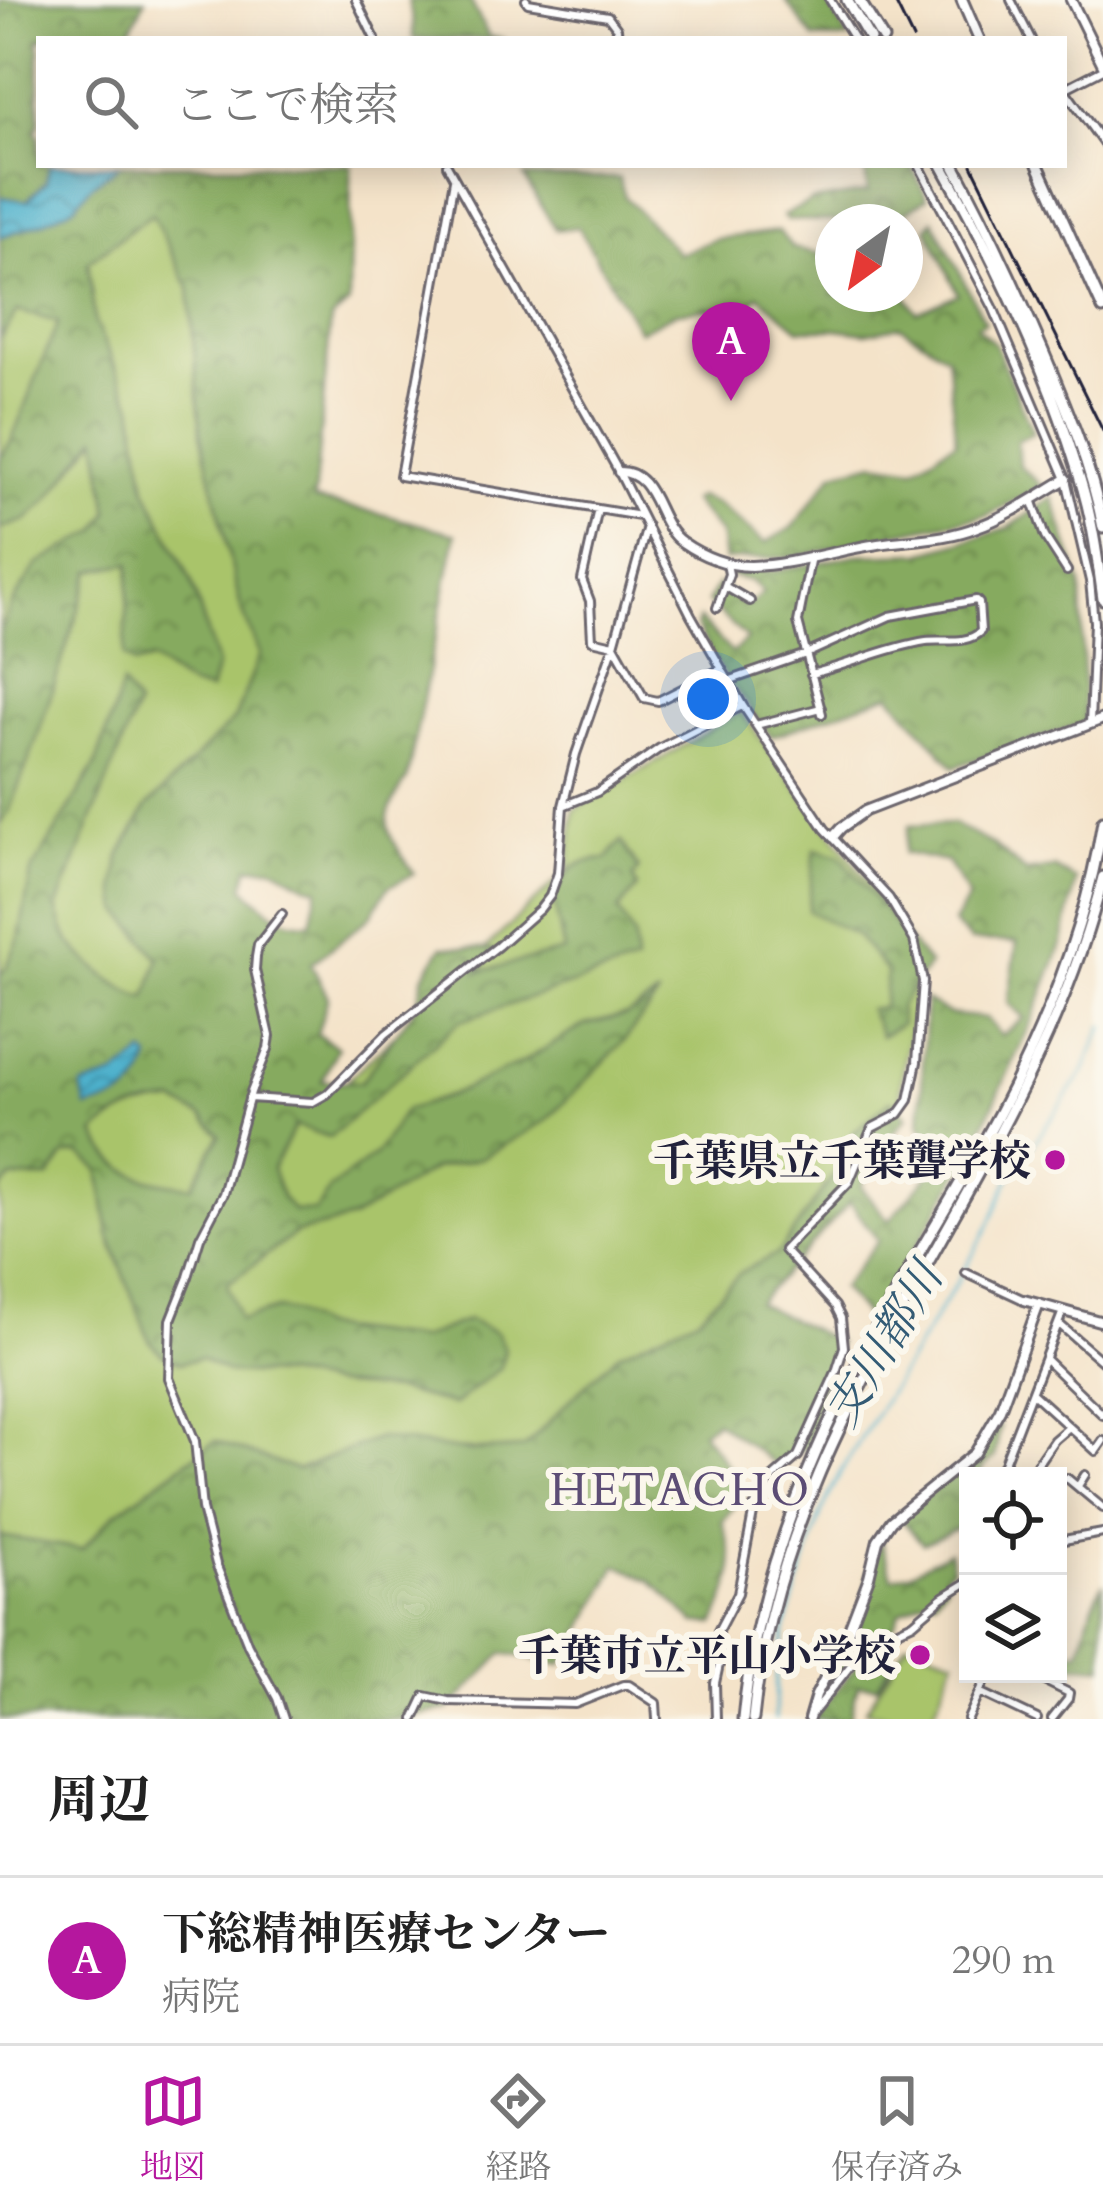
<!DOCTYPE html>
<html lang="ja">
<head>
<meta charset="utf-8">
<style>
  body { margin:0; font-family:Cardo,"Noto Serif JP",serif; background:#f2f2f2; color:#222 }
  .controls { position:absolute; right:36px; bottom:36px; display:grid; overflow:hidden; border-radius:0px; box-shadow:0 6px 30px #0003 }
  .controls button { width:108px; height:108px; display:grid; place-items:center; padding:0; border:0; border-bottom:3px solid #e0e0e0; background:#fff; color:#222; font:60px sans-serif }
  .compass { position:absolute; left:815px; top:204px; width:108px; height:108px; border-radius:50%; background:#fff; box-shadow:0 6px 30px #0003; rotate:213deg }
  .you { position:absolute; left:708px; top:699px; width:42px; height:42px; margin:-30px; border:9px solid #fff; border-radius:50%; background:#1a73e8; box-shadow:0 0 0 18px #1a73e833 }
  .badge { display:grid; place-items:center; width:78px; height:78px; border-radius:50%; background:#b5179e; color:#fff; font-size:39px; font-weight:700 }
  .pin { position:absolute; translate:-50% -99px; filter:drop-shadow(0 3px 6px #0008) }
  .pin::after { content:''; position:absolute; top:63px; width:42px; height:36px; background:inherit; clip-path:polygon(0 0,100% 0,50% 100%) }
  .list { margin:0; padding:0; list-style:none }
  h2 { display:flex; justify-content:space-between; align-items:center; height:156px; margin:0; padding:0 48px; font-size:51px }
  h2 small { font-size:39px; font-weight:400; color:#767676 }
  .list li { display:grid; grid-template-columns:78px 1fr auto; gap:36px; align-items:center; box-sizing:border-box; height:168px; padding:0 48px; border-top:3px solid #e0e0e0 }
  .list b { display:block; font-size:45px; white-space:nowrap }
  .list p { margin:0; font-size:39px; white-space:nowrap; color:#767676 }
  .list em { font-size:39px; font-style:normal; color:#767676 }
  .icon { flex:none; width:66px; height:66px; fill:none; stroke:currentColor; stroke-width:2; stroke-linecap:round; stroke-linejoin:round }
  .map { position:relative; flex:none; width:1103px; height:1719px; overflow:hidden }
  .search { position:absolute; background:#fff; box-shadow:0 6px 30px #0003; left:36px; right:36px; top:36px; height:132px; display:flex; align-items:center; gap:30px; box-sizing:border-box; padding:0 42px; border-radius:0px; color:#767676; font-size:45px }
  .sheet { height:324px; background:#fff }
  nav { display:flex; justify-content:space-around; align-items:center; box-sizing:border-box; height:168px; border-top:3px solid #e0e0e0; background:#fff; font-size:33px; color:#767676 }
  nav a { display:grid; justify-items:center; gap:6px }
  nav .on { color:#b5179e }
  .map>svg:first-child { display:block }
  .grass { fill:#a9c46a; stroke:#667352; stroke-width:3 }
  .forest { fill:url(#forest-crowns); stroke:#54664c; stroke-width:3; fill-rule:evenodd }
  .water { fill:url(#water-waves); stroke:#386a84; stroke-width:3 }
  .lines { fill:none; stroke-linecap:round; stroke-linejoin:round }
  .stream { stroke:#4db1cc; stroke-width:3 }
  .street-casing { stroke:#6c666d; stroke-width:12 }
  .secondary-casing { stroke:#6c666d; stroke-width:14 }
  .primary-casing { stroke:#6c666d; stroke-width:15 }
  .street { stroke:#fff; stroke-width:6 }
  .secondary { stroke:#fff; stroke-width:8 }
  .primary { stroke:#fff; stroke-width:9 }
  .rail { stroke:#22223b; stroke-width:3 }
  .poi-dot { fill:#b5179e; stroke:#fbf7ec; stroke-width:4.5 }
  .labels { text-anchor:middle; stroke-width:12; stroke-linejoin:round; paint-order:stroke }
  .poi-label { font-size:42px; font-weight:bold; fill:#22223b; stroke:#fbf7ec; text-anchor:end }
  .water-label { font-size:45px; font-style:italic; fill:#335b75; stroke:#fbf7ec }
  .neighbourhood-label { font-size:45px; letter-spacing:3px; fill:#5c4d75; stroke:#fbf7ec }
</style>
</head>
<body>
<div class="map">
<svg width="1103" height="1719" viewBox="0 0 1103 1719">
  <defs>
    <pattern id="forest-crowns" width="20" height="18" patternUnits="userSpaceOnUse" patternTransform="scale(3)"><rect width="20" height="18" fill="#86aa5e"/><path d="M2 6a3 3 0 1 1 6 0M12 15a3 3 0 1 1 6 0" fill="none" stroke="#6d8a4f"/></pattern>
    <pattern id="water-waves" width="16" height="10" patternUnits="userSpaceOnUse" patternTransform="scale(3)"><rect width="16" height="10" fill="#4db1cc"/><path d="M0 5q4-4 8 0t8 0" fill="none" stroke="#4090a7"/></pattern>
  </defs>
  <rect width="100%" height="100%" fill="#fbf7ec"/>
  <filter id="ink" filterUnits="userSpaceOnUse"><feTurbulence type="fractalNoise" baseFrequency=".00833" numOctaves="2"/><feDisplacementMap in="SourceGraphic" scale="24" xChannelSelector="R" yChannelSelector="G"/><feConvolveMatrix kernelMatrix="1 2 1 2 8 2 1 2 1" color-interpolation-filters="sRGB"/></filter>
  <filter id="wash" filterUnits="userSpaceOnUse"><feTurbulence type="fractalNoise" baseFrequency=".004" numOctaves="4" result="noise"/><feDisplacementMap in="SourceGraphic" scale="48" xChannelSelector="R" yChannelSelector="G"/><feGaussianBlur stdDeviation="2.7" result="paint"/><feColorMatrix in="noise" values="0 0 0 0 0 0 0 0 0 0 0 0 0 0 0 0 0 1.4 0 .05"/><feComposite in="paint" operator="in"/></filter>
  <g filter="url(#wash)">
    <rect width="100%" height="100%" fill="#f4e3c9"/>
    <path class="grass" d="M131,190L185,247L271,668L210,832L318,1108L568,870L574,810L741,712L899,923L912,966L915,998L901,1083V1102L876,1118L848,1175L728,1312L522,1457L491,1450L375,1449L120,1528L48,1566L0,1551V285Z
      M907,1642L955,1658L931,1719H906L866,1710Z"/>
    <path class="forest" d="M0,0H145L126,39H39V124L35,131L39,136V165H50L46,181L26,201L0,197Z
      M408,0H470L489,37L505,39H413V23Z
      M785,0H826L849,39H814Z
      M119,165H351L349,304L331,319L314,500L381,514L456,534L407,779C375,827 386,828 414,874L388,887L370,917L311,964L328,997L317,1034L338,1047L322,1081L361,1082L417,1005L423,977L442,947L482,948L496,951L478,972L564,951L553,895C569,869 573,861 606,859L621,841L639,869L633,878L637,888L618,911L634,937L636,963L460,1021L330,1137L295,1126L272,1169L282,1198L294,1211H315L331,1188L376,1154L405,1110L449,1096L524,1061L585,1025L627,1015L659,995L623,1042L547,1120L481,1158L433,1169L352,1219L296,1233L227,1284L240,1320L277,1309L293,1312L320,1327L420,1339L468,1320L496,1333L505,1350L500,1368L454,1405L396,1390L334,1385L284,1375L228,1373L200,1358L181,1363L162,1354L149,1340L109,1235L99,1169L79,1153L65,1155L49,1178H12L0,1190V974L6,968L19,938L31,873L96,764L122,685L137,706L57,908C60,917 62,929 67,937C79,957 124,995 147,997L159,959L119,909L116,888L120,856L146,808L235,718L260,654L241,608L201,433L189,288L152,214L88,262L95,323L133,405L146,489L191,580L217,665L210,691L189,686L151,660L135,665L124,657L130,563L91,571L35,744L8,813L0,825V633L11,605L38,564L97,531L109,512L97,437L48,500L26,520L0,529V459L12,439L58,322L18,311L0,338V237L43,222L74,206L92,185ZM248,867H273L306,885L318,888L311,923C277,923 268,909 244,887ZM175,1102L203,1117L220,1135L192,1186C148,1182 115,1176 95,1133C118,1111 145,1103 175,1102Z
      M864,165H911L927,198L891,222L787,220L783,216L812,201L868,192Z
      M524,177L619,178L625,197L679,254L716,239L779,231L792,248L823,254L833,260V294H905L917,312L958,294L927,228L933,220L985,322L976,326L995,344L1033,433L1017,441L1019,465L1042,486L988,515L877,537L796,557L724,560L720,534L692,501L698,497L717,504L765,543L793,527L834,472L876,462L914,468L956,441L947,356L900,326L866,333L836,329H799L758,295L737,320L716,308L677,312L639,331L578,227L556,230Z
      M1053,497L1081,584L1084,723L954,767L890,694L771,737L723,674L696,626L699,619L732,653L747,639L707,602L718,584L750,605L763,592L751,581L731,576V568L777,571L857,555L921,553L1007,529Z
      M954,824L993,845L1026,872L1054,868L1076,880L1063,942L1032,1021L970,1155L894,1286L868,1320L841,1288L878,1241L850,1202L757,1303L838,1342L821,1390L808,1446L778,1466L715,1421L702,1432L728,1466L744,1494L722,1522C738,1570 734,1579 715,1624L695,1623L652,1581L617,1565L602,1595L561,1665L504,1653L449,1709L395,1719H0V1536L82,1549L116,1513L215,1441L297,1470L379,1438L467,1451L524,1448L571,1399L619,1353L699,1316L741,1272L778,1253L842,1163L854,1132L891,1100L907,1117L878,1151L861,1187L889,1221L951,1149L920,1126L926,1000L948,1014L986,1018L1001,1036L1024,1018L1008,1003L1017,942L971,941L953,923L969,898L947,862L904,853L909,826Z
      M815,849L840,856L929,965L899,1007L901,1024L881,1036L869,1009L883,1007L887,972L856,935L808,911Z
      M996,1425L1000,1426L995,1457L981,1469L983,1476H968V1523L923,1544L899,1518L982,1452Z
      M881,1540L892,1578L910,1573L949,1551L952,1568L945,1574L946,1584L935,1598L923,1600L900,1612L895,1625L857,1652L824,1690L853,1636L864,1609L868,1574Z
      M1103,1583V1667L1058,1663V1650L1080,1651L1092,1606Z
      M892,1642L893,1658L878,1686L858,1685L850,1719H814L867,1652Z"/>
    <path class="water" d="M50,165H119L92,185L74,206L43,222L0,237V197L27,201L46,182Z
      M145,1053L150,1059C139,1095 120,1101 87,1108L82,1087L116,1076Z"/>
    <g class="lines">
      <path class="stream" d="M775,1719L776,1678L786,1624L821,1513L840,1473L960,1277L989,1226L1009,1179L1084,1072L1103,1026"/>
    </g>
  </g>
  <g filter="url(#ink)">
    <g class="lines">
      <g class="street-casing">
        <path id="street" d="M356,0L375,39
          M526,0L528,3L608,16L617,28L618,39
          M830,0L854,39
          M1011,0L1031,39
          M1064,89L1103,143
          M1064,89L1103,69
          M447,165L619,472L691,615L743,706L825,829L889,898L914,940L923,981L917,1062L909,1100L899,1114L872,1128L849,1182L784,1250L835,1306L841,1318L844,1347L836,1372L798,1456L768,1482L754,1508L738,1593L718,1631L720,1660L715,1683L716,1719
          M919,165L993,307L1066,479L1090,581L1094,622L1090,724
          M454,180L400,476L640,516
          M1032,499L1045,537L1067,571
          M598,509L582,580L590,601L592,640L614,645L644,698L658,701L721,669
          M811,556L798,622L822,714
          M726,587L750,601
          M717,608L729,574L727,564
          M728,681L806,654L890,616L976,600L979,603L981,631C967,645 945,639 926,641C887,647 849,665 811,674
          M756,725L821,708
          M563,806L597,792L660,748L742,706
          M282,914L258,945L256,957L255,970L270,1036L268,1049L251,1092L223,1194L200,1238L188,1277L171,1320L169,1378L195,1441L202,1509L216,1564L248,1645L277,1698L284,1719
          M249,1098L313,1102L327,1094L386,1034L498,946L540,909L550,896L558,873L563,806L576,754L614,645L647,526
          M966,1273L1024,1300
          M1059,1324L1103,1362
          M1045,1359L1103,1415
          M1032,1393L1096,1451L1103,1441
          M999,1476L1063,1311
          M1029,1476L1054,1440L1068,1428
          M1067,1478L1103,1508
          M1078,1486L1085,1475
          M1058,1541L1103,1533
          M1031,1674L1069,1693L1068,1699L1052,1719
          M980,1692L1037,1719
          M813,1713L858,1656L887,1635L913,1623L942,1598L968,1582
          M414,1719L425,1696L448,1701L575,1704L623,1685H629L656,1703L657,1719
          M968,1719L988,1674"/>
      </g>
      <g class="secondary-casing">
        <path id="secondary" d="M1071,0L1103,65
          M619,472C657,471 655,524 682,542C702,556 727,566 751,566C793,565 836,550 878,544C911,539 945,540 977,527C1009,516 1037,496 1066,479
          M833,837L841,828L865,811L1103,719
          M1024,1300L1103,1322
          M809,1719L816,1695L846,1637L869,1577L878,1540L891,1521L975,1453L1000,1410L1039,1304"/>
      </g>
      <g class="primary-casing">
        <path id="primary" d="M847,0L870,39
          M859,0L883,39
          M962,0L979,39
          M942,165C999,267 1051,376 1083,489C1093,524 1098,562 1103,599
          M954,165C987,226 1016,288 1043,351C1067,408 1092,467 1103,528
          M1038,165L1103,309
          M743,1719C755,1591 803,1471 861,1357C899,1282 946,1210 987,1136C1042,1037 1085,932 1103,821
          M753,1719C784,1400 1028,1179 1103,877"/>
      </g>
      <use href="#street" class="street"/>
      <use href="#secondary" class="secondary"/>
      <use href="#primary" class="primary"/>
      <path class="rail" d="M894,0L913,39
        M972,165L1103,431"/>
    </g>
  </g>
  <g class="poi-dot">
    <circle cx="1055" cy="1160" r="12"/>
    <circle cx="920" cy="1655" r="12"/>
  </g>
  <g class="labels">
    <g class="poi-label">
      <text x="1031" y="1175">千葉県立千葉聾学校</text>
      <text x="896" y="1670">千葉市立平山小学校</text>
    </g>
    <g class="water-label">
      <text transform="translate(883 1344) rotate(-59)" y="16">支川都川</text>
    </g>
    <g class="neighbourhood-label">
      <text x="681" y="1505">HETACHO</text>
    </g>
  </g>
</svg>
<div class="controls">
<button><svg class="icon" aria-label="locate" viewBox="0 0 24 24"><circle cx="12" cy="12" r="6"/><path d="M12 2v4M12 18v4M2 12h4M18 12h4"/></svg></button>
<button><svg class="icon" aria-label="layers" viewBox="0 0 24 24"><path d="M12 4l9 5-9 5-9-5zM3 14l9 5 9-5"/></svg></button>
</div>
<svg class="compass" viewBox="-18 -18 36 36"><path d="M0-13l5 13h-10z" fill="#e53935"/><path d="M0 13l5-13h-10z" fill="#767676"/></svg>
<div class="you"></div>
<div class="pin badge" style="left:731px;top:401px">A</div>
<div class="search"><svg class="icon" aria-label="search" viewBox="0 0 24 24"><circle cx="10" cy="10" r="6"/><path d="M15 15l6 6"/></svg>ここで検索</div>
</div>
<section class="sheet">
<h2>周辺<small></small></h2>
<ul class="list">
<li><span class="badge">A</span><div><b>下総精神医療センター</b><p>病院</p></div><em>290 m</em></li>
</ul>
</section>
<nav>
<a class="on"><svg class="icon" aria-label="map" viewBox="0 0 24 24"><path d="M3 6l6-2 6 2 6-2v14l-6 2-6-2-6 2zM9 4v14M15 6v14"/></svg>地図</a>
<a><svg class="icon" aria-label="directions" viewBox="0 0 24 24"><path d="M12 3l9 9-9 9-9-9zM9 14v-3h6M13 9l2 2-2 2"/></svg>経路</a>
<a><svg class="icon" aria-label="saved" viewBox="0 0 24 24"><path d="M7 4h10v16l-5-4-5 4z"/></svg>保存済み</a>
</nav>
</body>
</html>
